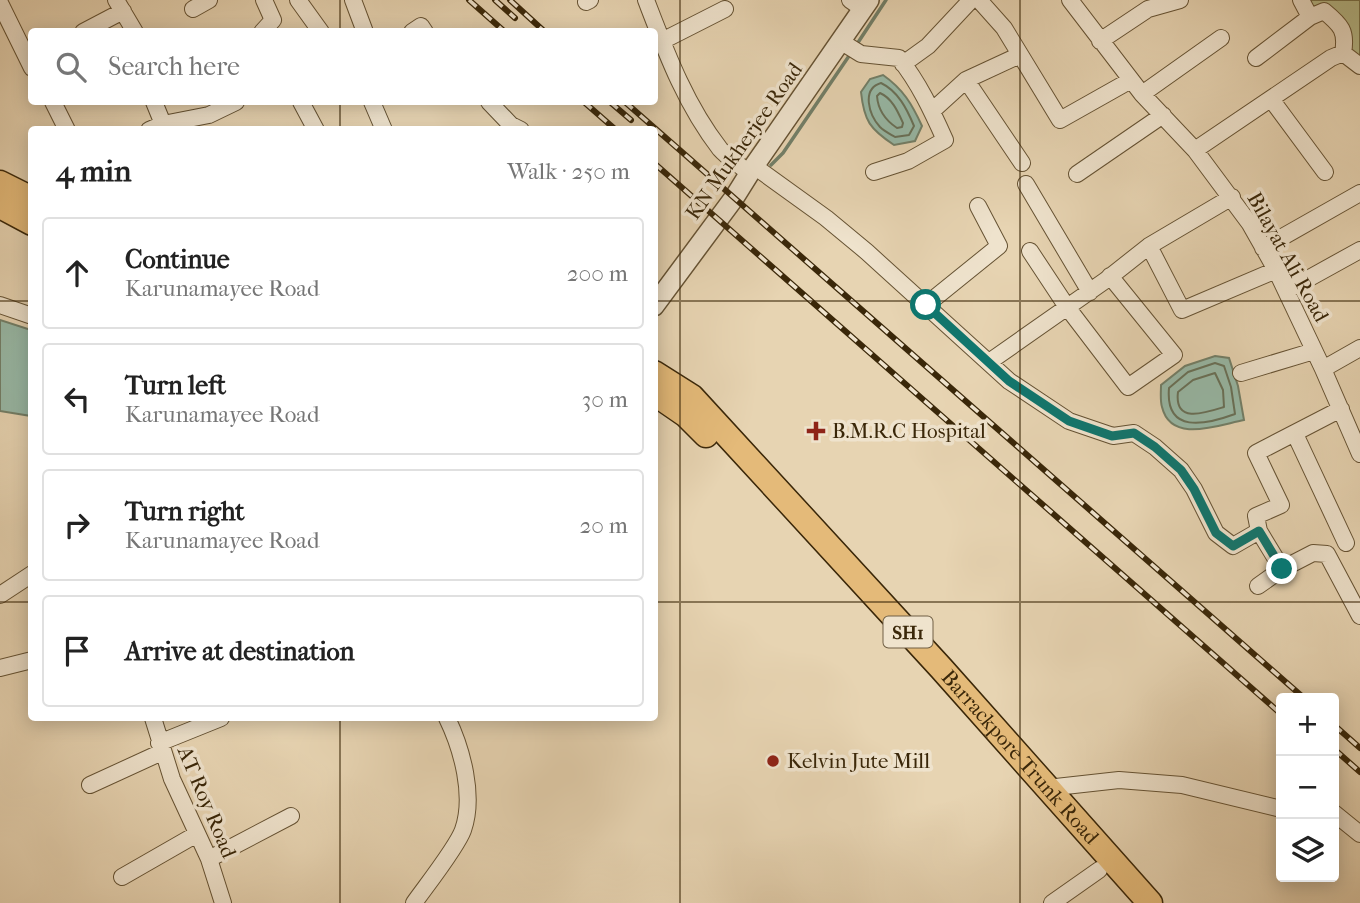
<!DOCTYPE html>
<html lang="en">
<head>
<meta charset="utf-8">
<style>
  body { margin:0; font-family:"IM FELL French Canon",serif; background:#f2f2f2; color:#222 }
  .controls { position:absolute; right:21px; bottom:21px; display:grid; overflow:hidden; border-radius:7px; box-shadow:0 4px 18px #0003 }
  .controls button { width:63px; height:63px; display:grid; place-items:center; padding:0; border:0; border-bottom:2px solid #e0e0e0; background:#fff; color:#222; font:35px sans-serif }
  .stop { position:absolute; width:21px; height:21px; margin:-16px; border:5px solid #0f766e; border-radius:50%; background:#fff }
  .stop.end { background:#0f766e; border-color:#fff; box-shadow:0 2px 7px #0008 }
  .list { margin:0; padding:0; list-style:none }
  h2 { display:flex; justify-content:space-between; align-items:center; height:91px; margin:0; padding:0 28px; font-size:30px }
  h2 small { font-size:23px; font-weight:400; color:#767676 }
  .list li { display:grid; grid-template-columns:46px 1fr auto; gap:21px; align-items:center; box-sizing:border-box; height:112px; margin:0 14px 14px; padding:0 14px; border:2px solid #e0e0e0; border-radius:7px }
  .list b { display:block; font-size:26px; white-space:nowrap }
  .list p { margin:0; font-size:23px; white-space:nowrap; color:#767676 }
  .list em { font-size:23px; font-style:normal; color:#767676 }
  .icon { flex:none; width:38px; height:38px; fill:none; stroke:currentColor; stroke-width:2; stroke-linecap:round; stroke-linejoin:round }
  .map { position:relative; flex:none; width:1360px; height:903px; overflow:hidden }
  .search { position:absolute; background:#fff; box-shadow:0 4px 18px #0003; left:28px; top:28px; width:630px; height:77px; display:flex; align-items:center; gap:18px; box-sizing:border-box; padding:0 24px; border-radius:7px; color:#767676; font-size:26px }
  .panel { position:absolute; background:#fff; box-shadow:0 4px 18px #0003; left:28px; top:126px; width:630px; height:595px; border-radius:7px }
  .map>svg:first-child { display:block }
  .green { fill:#b7bc8b; stroke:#78724a; stroke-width:2 }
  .water { fill:#97b9a7; stroke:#727f68; stroke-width:2 }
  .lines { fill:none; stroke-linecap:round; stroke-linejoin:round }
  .shore { stroke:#687058; stroke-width:2 }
  .stream { stroke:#727f68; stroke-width:3.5 }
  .minor-casing { stroke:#655233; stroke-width:18 }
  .tertiary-casing { stroke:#655233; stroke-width:22 }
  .primary-casing { stroke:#3a2709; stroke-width:27 }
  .minor { stroke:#efe3cd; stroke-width:16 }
  .tertiary { stroke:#efe3cd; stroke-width:19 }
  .primary { stroke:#e4ba79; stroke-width:24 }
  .rail-casing { stroke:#3a2709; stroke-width:6 }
  .rail { stroke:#efe3cd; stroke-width:3.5; stroke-dasharray:10; stroke-linecap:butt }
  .route { stroke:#0f766e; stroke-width:9 }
  .grid { fill:none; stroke:#3a2709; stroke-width:2; stroke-opacity:0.55 }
  .poi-dot { fill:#8f2418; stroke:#efe3cd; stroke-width:2.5 }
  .labels { text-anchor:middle; stroke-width:7; stroke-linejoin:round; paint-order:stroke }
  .shield { fill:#efe3cd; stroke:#705f44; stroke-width:2 }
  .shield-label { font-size:19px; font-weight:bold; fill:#3a2709 }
  .street-label { font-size:21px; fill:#3a2709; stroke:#efe3cd }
  .poi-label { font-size:21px; fill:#3a2709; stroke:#efe3cd; text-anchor:start }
</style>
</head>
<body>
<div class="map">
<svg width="1360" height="903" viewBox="0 0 1360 903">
  <rect width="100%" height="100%" fill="#e7d4b2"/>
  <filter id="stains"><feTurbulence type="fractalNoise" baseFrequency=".00286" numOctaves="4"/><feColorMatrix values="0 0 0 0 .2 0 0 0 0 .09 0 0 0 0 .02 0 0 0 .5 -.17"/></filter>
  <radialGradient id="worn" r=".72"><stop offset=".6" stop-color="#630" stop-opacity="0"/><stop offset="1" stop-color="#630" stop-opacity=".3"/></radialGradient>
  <path class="green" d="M1307,0H1360V60L1346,50L1348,33L1312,10Z"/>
  <path class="water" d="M883,75C903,89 912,104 922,126L915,141L894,145C870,129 864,121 861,92L870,79Z
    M0,320L31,330V416L0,411Z
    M1215,356L1229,358L1238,386L1244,420C1218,425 1171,444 1162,407C1160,401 1161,392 1161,385L1185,366Z"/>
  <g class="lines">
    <path class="shore" d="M881,83C898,91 907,109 914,126L909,135L895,137C890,134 884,131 880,127C869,115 861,89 881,83Z
      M880,93C892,98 898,112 903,123L902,127L897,128C885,120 878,110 877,96Z
      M1215,363L1224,366L1231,387L1235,414C1205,425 1165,434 1169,388L1188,372Z
      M1215,373L1223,390L1224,407C1205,413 1174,424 1178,392L1193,380Z"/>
    <path class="stream" d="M857,44L886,0
      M771,165L783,153L851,53"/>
    <g class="minor-casing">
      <path id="minor" d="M116,0L135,32
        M298,0L321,32
        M353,0L365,32
        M646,0C666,52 685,104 720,149C728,158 740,165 749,173
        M850,0L863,9
        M979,0L1004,28L1060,120L1131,80
        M1070,0L1142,94L1195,150L1250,224L1276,270L1323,369L1360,454
        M586,2L590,0
        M0,3L32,68
        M193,9L209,0
        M1310,17L1324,11C1341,25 1347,31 1343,53
        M83,32L123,11
        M262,32L273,20L264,0
        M412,32L421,26L425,32
        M662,41L725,9
        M840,41L861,54L899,58C919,83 932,111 945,140L908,161L874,172
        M1100,41L1148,9L1180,0
        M1256,58L1310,17L1301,0
        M903,64L928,46L971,0
        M966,80L1022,163
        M1142,94L1221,38
        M1271,99L1325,172
        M53,102L67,130
        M154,102L163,124
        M301,102L316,130
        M372,102L384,130
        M489,102L511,125L521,130
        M932,111L966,80L1020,55
        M149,130L163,124L209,115L236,102
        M1195,150L1331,58L1343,53L1360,66
        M754,166L826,218L867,252L1009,381L1069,421L1113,436L1134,433L1155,447L1181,470L1194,489L1216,533L1233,546L1259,531L1282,569L1313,553L1327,554
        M1077,174L1163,115
        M1026,184L1090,292
        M1149,246L1182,310L1276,270
        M1263,248L1360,193
        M1030,251L1067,307L1128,387L1174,355L1110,276
        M1286,291L1360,250
        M0,305L32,316
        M926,305L999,246L978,206
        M989,362L1106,280L1149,246L1232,197
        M1323,369L1360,348
        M1241,373L1314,351
        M1295,434L1346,543
        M1259,531L1256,516L1281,505L1256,453L1341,409
        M1327,554L1360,616
        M1258,586L1282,569
        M0,595L32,574
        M0,668L32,660
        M153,718L172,779L209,859L223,903
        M159,743L221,718
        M90,785L162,752
        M1047,788L1119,780L1182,785L1281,809
        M1334,813L1360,834
        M209,859L291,816
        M122,877L197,834
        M414,903C426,886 457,847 463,830C475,796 462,749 447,718
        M1052,903L1099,870"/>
    </g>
    <g class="tertiary-casing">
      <path id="tertiary" d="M654,306L734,198L754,166L869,0"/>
    </g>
    <g class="primary-casing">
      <g id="primary">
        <path d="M0,183L32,199"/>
        <path d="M0,206L32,223"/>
        <path id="s1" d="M654,373L692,397L941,668L1150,903"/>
        <path d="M654,393L686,415L706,435"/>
      </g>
    </g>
    <use href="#minor" class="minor"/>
    <use href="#tertiary" class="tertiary"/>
    <use href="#primary" class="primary"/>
    <g class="rail-casing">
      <path id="rail" d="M469,0L505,32
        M495,0L515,18
        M510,0L545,32
        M584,102L616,130
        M610,102L631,120
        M625,102L1304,698
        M654,163L1281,714
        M1334,725L1360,748
        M1334,749L1360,772"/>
    </g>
    <use href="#rail" class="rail"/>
  </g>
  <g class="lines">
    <path class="route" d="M926,305L1009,381L1069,421L1112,436L1134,433L1155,447L1181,470L1194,489L1216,533L1233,546L1259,531L1282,569"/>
  </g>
  <path class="grid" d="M340,0V32M680,0V903M1020,0V903M340,102V130M0,301H32M654,301H1360M0,602H32M654,602H1360M340,718V903"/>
  <g class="poi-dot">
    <path d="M812.5 420.5h7v7h7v7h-7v7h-7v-7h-7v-7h7z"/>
    <circle cx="773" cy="761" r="7"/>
  </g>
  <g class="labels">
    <rect class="shield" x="883.5" y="616.5" width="49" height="31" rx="5"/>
    <g class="shield-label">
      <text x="908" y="639">SH1</text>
    </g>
    <g class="street-label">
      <text transform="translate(744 141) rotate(-55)" y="7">KN Mukherjee Road</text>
      <text transform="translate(1288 257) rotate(61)" y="7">Bilayat Ali Road</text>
      <text dy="7" stroke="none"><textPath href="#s1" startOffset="532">Barrackpore Trunk Road</textPath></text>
      <text transform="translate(207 802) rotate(67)" y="7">AT Roy Road</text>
    </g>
    <g class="poi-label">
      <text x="832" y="438">B.M.R.C Hospital</text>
      <text x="787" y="768">Kelvin Jute Mill</text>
    </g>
  </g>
  <rect width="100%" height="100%" filter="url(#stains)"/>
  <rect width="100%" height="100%" fill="url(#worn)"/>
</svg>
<div class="controls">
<button>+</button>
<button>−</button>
<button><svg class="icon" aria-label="layers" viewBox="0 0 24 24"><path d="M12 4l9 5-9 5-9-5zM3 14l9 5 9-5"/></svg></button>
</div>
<div class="stop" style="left:926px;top:305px"></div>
<div class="stop end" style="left:1282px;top:569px"></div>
<div class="search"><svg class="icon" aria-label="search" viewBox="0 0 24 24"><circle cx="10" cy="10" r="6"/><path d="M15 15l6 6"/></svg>Search here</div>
<section class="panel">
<h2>4 min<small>Walk · 250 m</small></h2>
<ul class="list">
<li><svg class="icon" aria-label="ahead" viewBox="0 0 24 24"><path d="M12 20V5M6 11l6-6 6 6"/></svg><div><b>Continue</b><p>Karunamayee Road</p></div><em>200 m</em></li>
<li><svg class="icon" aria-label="left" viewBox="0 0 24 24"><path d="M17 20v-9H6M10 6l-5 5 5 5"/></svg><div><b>Turn left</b><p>Karunamayee Road</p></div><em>30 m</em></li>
<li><svg class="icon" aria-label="right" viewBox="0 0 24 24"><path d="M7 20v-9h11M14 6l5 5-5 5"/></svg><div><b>Turn right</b><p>Karunamayee Road</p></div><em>20 m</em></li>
<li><svg class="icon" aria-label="arrive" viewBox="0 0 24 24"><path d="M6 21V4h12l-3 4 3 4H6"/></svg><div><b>Arrive at destination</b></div></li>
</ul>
</section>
</div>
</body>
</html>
